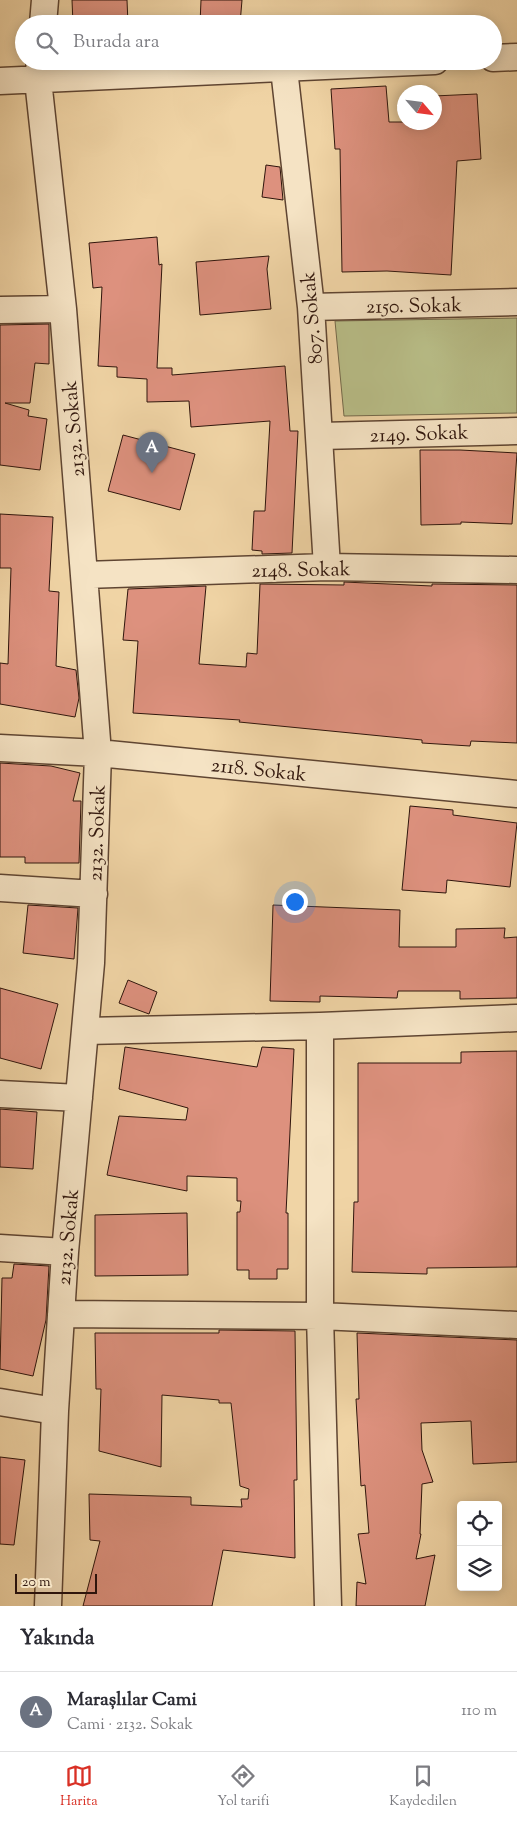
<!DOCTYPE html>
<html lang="tr">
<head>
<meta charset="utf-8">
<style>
  body { margin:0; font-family:"Sorts Mill Goudy",serif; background:#f7f7f7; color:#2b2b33 }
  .controls { position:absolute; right:15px; bottom:15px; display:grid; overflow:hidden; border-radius:5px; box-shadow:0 2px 12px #0003 }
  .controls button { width:45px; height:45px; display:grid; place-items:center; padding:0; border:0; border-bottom:1px solid #e1e1e2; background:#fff; color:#2b2b33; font:25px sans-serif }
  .compass { position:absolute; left:397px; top:85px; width:45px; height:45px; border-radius:50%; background:#fff; box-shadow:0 2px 12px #0003; rotate:118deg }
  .scale { position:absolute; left:15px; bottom:12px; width:82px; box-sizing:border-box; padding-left:5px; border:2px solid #2f150c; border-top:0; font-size:14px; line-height:18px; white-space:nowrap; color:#2f150c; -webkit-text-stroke:4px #f5e3c4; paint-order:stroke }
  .you { position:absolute; left:294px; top:901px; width:18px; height:18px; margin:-12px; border:4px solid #fff; border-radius:50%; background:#1a73e8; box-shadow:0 0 0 8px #1a73e833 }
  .badge { display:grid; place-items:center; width:32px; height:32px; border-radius:50%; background:#d93025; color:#fff; font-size:16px; font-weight:700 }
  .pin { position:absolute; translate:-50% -41px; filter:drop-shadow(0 1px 2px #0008) }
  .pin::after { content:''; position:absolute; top:26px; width:18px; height:15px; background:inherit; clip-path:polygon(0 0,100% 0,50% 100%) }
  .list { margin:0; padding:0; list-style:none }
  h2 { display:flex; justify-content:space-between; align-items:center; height:65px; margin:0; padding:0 20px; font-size:21px }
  h2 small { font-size:16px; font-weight:400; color:#7c7c81 }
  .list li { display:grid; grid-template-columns:32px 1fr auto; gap:15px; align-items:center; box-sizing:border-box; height:80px; padding:0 20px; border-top:1px solid #e1e1e2 }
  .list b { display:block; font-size:19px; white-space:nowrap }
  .list p { margin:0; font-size:16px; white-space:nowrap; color:#7c7c81 }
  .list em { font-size:16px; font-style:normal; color:#7c7c81 }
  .icon { flex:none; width:28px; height:28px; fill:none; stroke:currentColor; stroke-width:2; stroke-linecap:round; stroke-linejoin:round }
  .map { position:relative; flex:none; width:517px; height:1606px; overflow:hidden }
  .search { position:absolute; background:#fff; box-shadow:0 2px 12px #0003; left:15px; right:15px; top:15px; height:55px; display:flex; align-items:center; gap:12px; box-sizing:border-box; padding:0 18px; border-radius:28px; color:#7c7c81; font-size:19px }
  .sheet { height:145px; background:#fff }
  nav { display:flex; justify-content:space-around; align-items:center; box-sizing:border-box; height:70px; border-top:1px solid #e1e1e2; background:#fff; font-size:14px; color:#7c7c81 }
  nav a { display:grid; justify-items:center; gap:2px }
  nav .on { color:#d93025 }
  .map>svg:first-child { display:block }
  .green { fill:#b8bd87; stroke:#74694a }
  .building { fill:#dd917e; stroke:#2f150c }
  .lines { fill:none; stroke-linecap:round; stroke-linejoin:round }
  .street-casing { stroke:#5f4532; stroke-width:29 }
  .street { stroke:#f5e3c4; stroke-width:26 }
  .labels { text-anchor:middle; stroke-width:4; stroke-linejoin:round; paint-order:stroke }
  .street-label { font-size:20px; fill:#2f150c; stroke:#f5e3c4 }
</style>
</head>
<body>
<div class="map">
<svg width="517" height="1606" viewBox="0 0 517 1606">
  <rect width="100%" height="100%" fill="#f0d4a5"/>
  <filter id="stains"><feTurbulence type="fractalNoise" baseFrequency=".004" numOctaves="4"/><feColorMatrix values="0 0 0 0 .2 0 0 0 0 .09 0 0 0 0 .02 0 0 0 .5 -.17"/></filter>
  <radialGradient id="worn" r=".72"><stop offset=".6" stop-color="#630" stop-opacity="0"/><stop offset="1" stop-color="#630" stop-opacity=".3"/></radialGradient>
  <path class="green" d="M517,318V413L344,416L335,321Z"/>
  <path class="building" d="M72,0H127L128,24H73Z
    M201,0H242L240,24H200Z
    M386,86L389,122H434V96L477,94L481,159L457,161L451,275L387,271L342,272L340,149H335L331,89Z
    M266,165L280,167L283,200L262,197Z
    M157,237L159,265L162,264L157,368H172V375L285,366L290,431H298L292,553L262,554V551L252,550L254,511H265L270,421L191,427L189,401L147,402V379L117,377V367L98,366L102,287L93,288L89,243Z
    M269,256L267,269L271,309L200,315L196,262Z
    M49,324V364L35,363L30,403H5L29,410L28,416L47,419L40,470L0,465V325Z
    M123,435L195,454L180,510L108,491Z
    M420,450H460L517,453L512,524L461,522V524L421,525Z
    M0,514L53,517L49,591L59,592L56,666L76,670L79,698L75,717L0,704V663L8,664L11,568H0Z
    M344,582L432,586V584L517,585V743L471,741L470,746L422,743V740L239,722L240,720L133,713L138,641L123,640L128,589L206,586L199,664L246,667L247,653L257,654L260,584L344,585Z
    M0,763L51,766L80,773L73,801H81L79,863H25V857H0Z
    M410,806L453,810V815L517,823L510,887L447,880L446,893L402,890Z
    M28,905L78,908L74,959L23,953Z
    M273,905L400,910L399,947H456V929L505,928L504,938L517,937V998L460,999V991H398L397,998L320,996V1002L270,1001Z
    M128,980L157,992L149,1014L119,1003Z
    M0,988L58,1004L41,1069L0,1058Z
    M125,1047L257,1067L262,1047L294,1049L286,1213H288V1269H277V1279H249V1270H237V1212H240L241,1201H237V1178L187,1176V1191L107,1175L119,1116L186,1120L188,1108L119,1089Z
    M517,1051V1267L427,1268V1274L352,1272L354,1202H358V1063H461V1052Z
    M0,1109L37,1112L33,1169L0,1167Z
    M187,1213L188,1275L95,1276V1215Z
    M14,1264L49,1266L46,1320L33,1376L0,1369L2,1278H12Z
    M219,1330L295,1331L297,1480H294L295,1558L223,1550L212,1606H83L100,1541L90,1540L89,1494L191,1497V1505L242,1507L241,1499H248L249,1489L240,1486L231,1403H219V1400L162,1395L161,1467L99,1451L101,1389H96L95,1333H219Z
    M357,1333L517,1340V1462L473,1464L471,1421L421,1423L422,1450L433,1482L422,1484L420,1534H421L416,1559L435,1555L425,1606H356L357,1582L366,1584L358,1534L369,1533L365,1485L361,1486L356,1399H359Z
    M0,1457L25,1460L14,1545L0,1544Z"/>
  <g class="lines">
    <g class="street-casing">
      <path id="street" d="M43,24L45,0
        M493,58L517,57
        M40,61L38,80L63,309L98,753L91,963L65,1252L55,1411L48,1606
        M284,69L311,307L327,567
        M0,81L435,61
        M311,307L517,302
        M0,310L63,309
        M321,436L517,431
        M85,575L327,567L517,570
        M0,748L98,753L517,794
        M0,888L94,894
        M320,1026V1316L328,1606
        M85,1031L320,1026L517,1018
        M0,1094L79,1098
        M0,1248L65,1252
        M61,1314L320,1316L517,1325
        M0,1402L55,1411"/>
    </g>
    <use href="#street" class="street"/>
  </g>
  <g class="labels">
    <g class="street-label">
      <text transform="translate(414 305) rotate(-1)" y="7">2150. Sokak</text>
      <text transform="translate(311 318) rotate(-95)" y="7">807. Sokak</text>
      <text transform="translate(73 429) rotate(-95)" y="7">2132. Sokak</text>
      <text transform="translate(419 433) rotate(-2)" y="7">2149. Sokak</text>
      <text transform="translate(301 569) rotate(-1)" y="7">2148. Sokak</text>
      <text transform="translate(259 769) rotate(6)" y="7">2118. Sokak</text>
      <text transform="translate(96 833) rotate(-88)" y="7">2132. Sokak</text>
      <text transform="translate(67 1237) rotate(-85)" y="7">2132. Sokak</text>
    </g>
  </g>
  <rect width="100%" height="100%" filter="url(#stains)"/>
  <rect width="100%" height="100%" fill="url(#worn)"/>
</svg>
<div class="controls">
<button><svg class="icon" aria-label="locate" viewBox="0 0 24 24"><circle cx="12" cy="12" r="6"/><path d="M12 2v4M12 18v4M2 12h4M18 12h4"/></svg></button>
<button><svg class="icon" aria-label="layers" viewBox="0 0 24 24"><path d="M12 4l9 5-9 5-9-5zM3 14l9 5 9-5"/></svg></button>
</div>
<svg class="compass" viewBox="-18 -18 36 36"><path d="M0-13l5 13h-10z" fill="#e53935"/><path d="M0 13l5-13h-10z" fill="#7c7c81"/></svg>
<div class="scale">20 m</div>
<div class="you"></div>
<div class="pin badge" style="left:152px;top:473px;background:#6b7280">A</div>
<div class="search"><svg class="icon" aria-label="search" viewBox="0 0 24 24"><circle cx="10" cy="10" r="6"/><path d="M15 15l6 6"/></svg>Burada ara</div>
</div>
<section class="sheet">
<h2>Yakında<small></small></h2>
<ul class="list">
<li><span class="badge" style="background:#6b7280">A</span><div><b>Maraşlılar Cami</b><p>Cami · 2132. Sokak</p></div><em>110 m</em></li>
</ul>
</section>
<nav>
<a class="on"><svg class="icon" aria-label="map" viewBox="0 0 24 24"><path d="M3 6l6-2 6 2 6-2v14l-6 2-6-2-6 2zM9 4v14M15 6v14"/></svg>Harita</a>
<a><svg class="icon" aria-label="directions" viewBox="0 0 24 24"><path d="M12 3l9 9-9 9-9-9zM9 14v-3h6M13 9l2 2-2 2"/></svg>Yol tarifi</a>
<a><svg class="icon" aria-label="saved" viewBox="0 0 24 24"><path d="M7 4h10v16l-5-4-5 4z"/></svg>Kaydedilen</a>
</nav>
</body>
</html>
